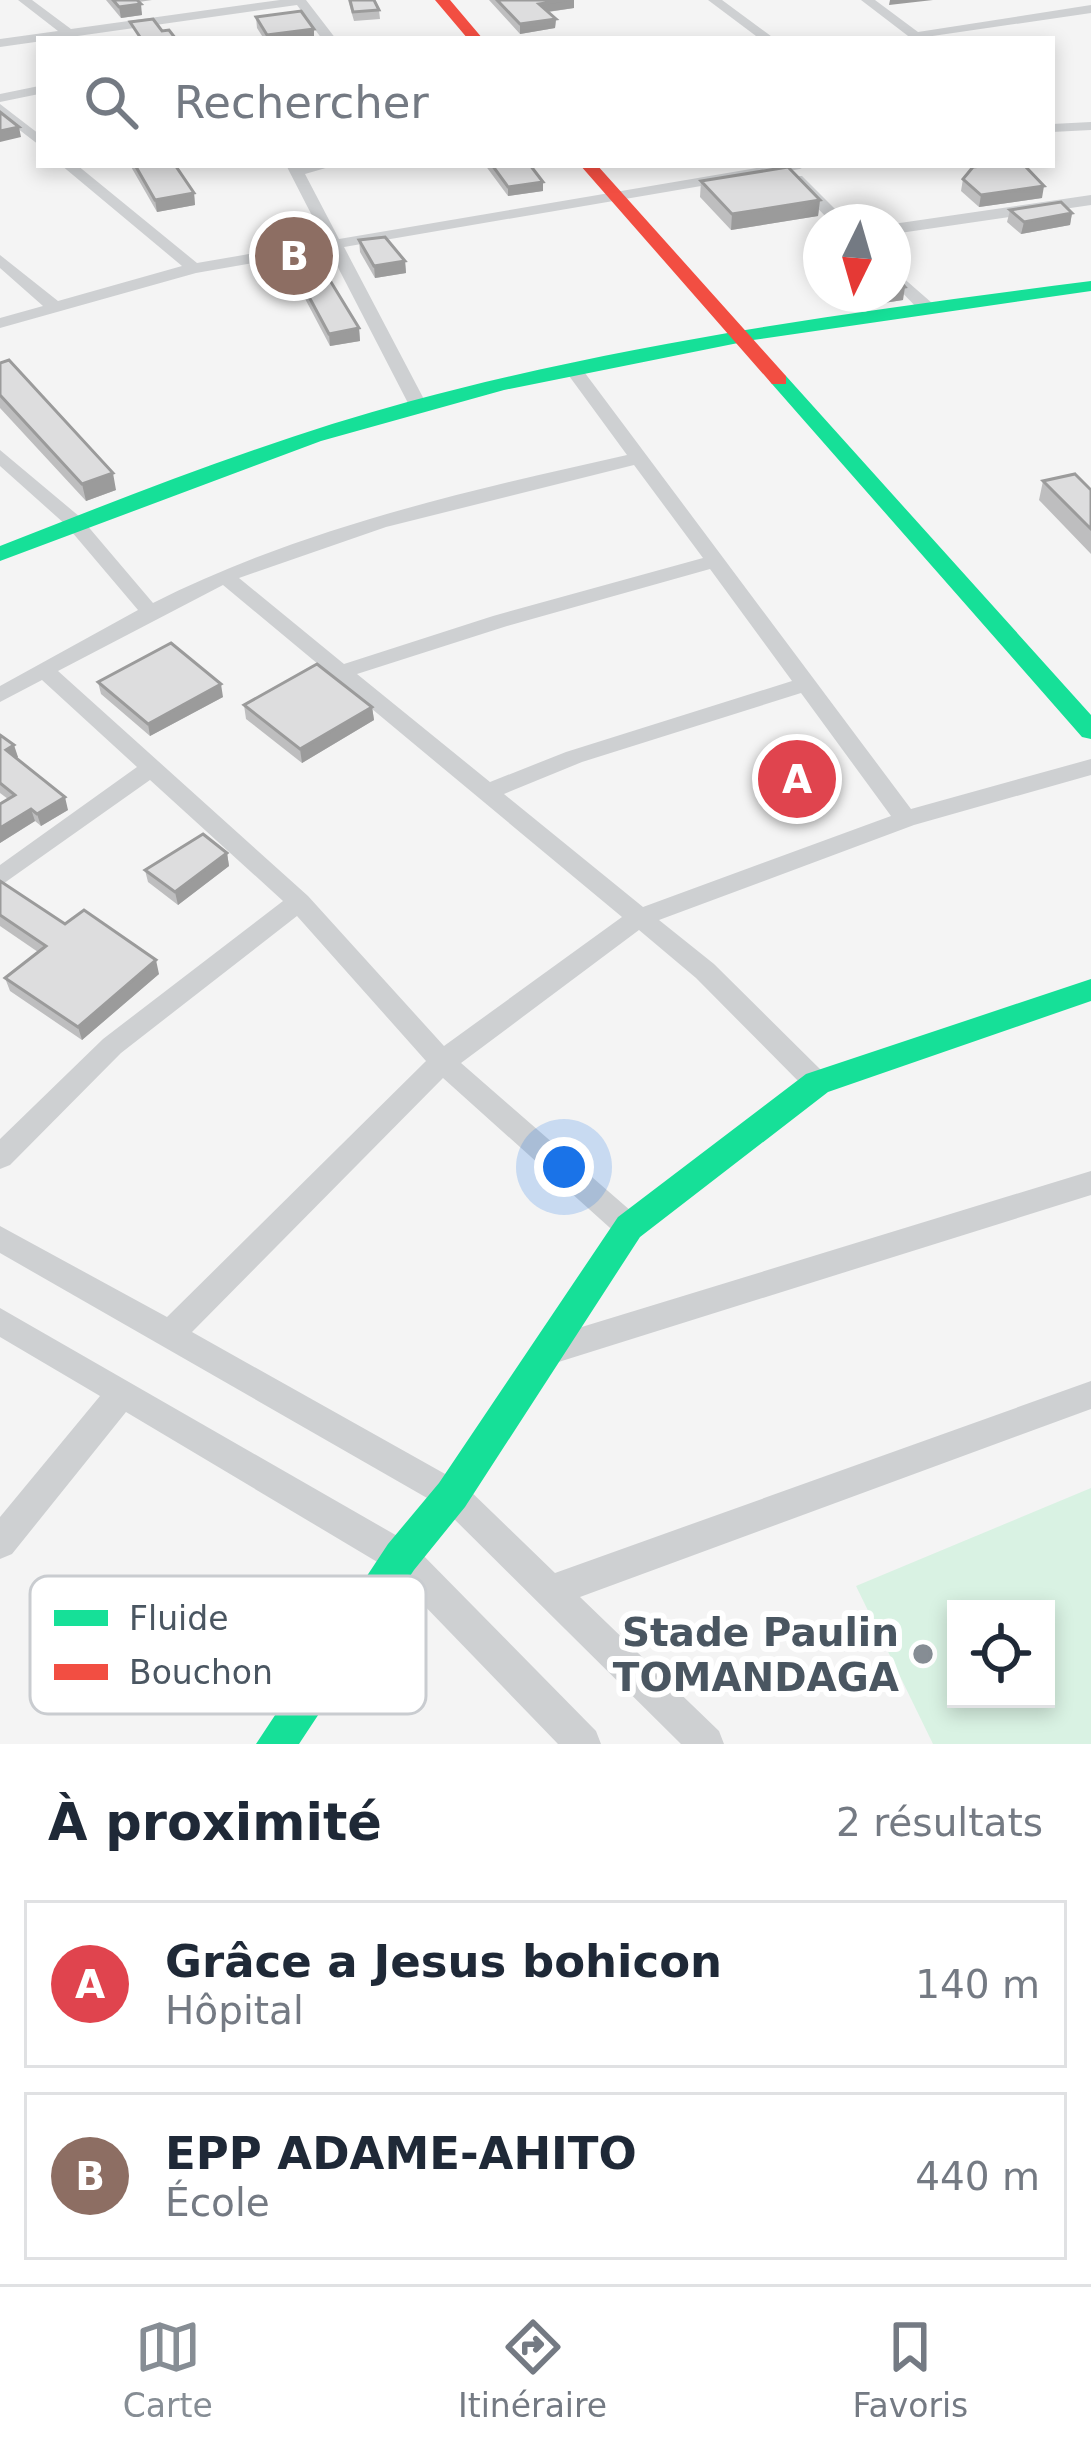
<!DOCTYPE html>
<html lang="fr">
<head>
<meta charset="utf-8">
<style>
  body { margin:0; font-family:"DejaVu Sans",sans-serif; background:#f6f6f7; color:#1f2937 }
  .controls { position:absolute; right:36px; bottom:36px; display:grid; overflow:hidden; border-radius:0px; box-shadow:0 6px 18px #0003 }
  .controls button { width:108px; height:108px; display:grid; place-items:center; padding:0; border:0; border-bottom:3px solid #e0e1e3; background:#fff; color:#1f2937; font:60px sans-serif }
  .compass { position:absolute; left:803px; top:204px; width:108px; height:108px; border-radius:50%; background:#fff; box-shadow:0 6px 18px #0003; rotate:185deg }
  .you { position:absolute; left:564px; top:1167px; width:42px; height:42px; margin:-30px; border:9px solid #fff; border-radius:50%; background:#1a73e8; box-shadow:0 0 0 18px #1a73e833 }
  .badge { display:grid; place-items:center; width:78px; height:78px; border-radius:50%; background:#868d94; color:#fff; font-size:39px; font-weight:700 }
  .pin { position:absolute; translate:-50% -50%; border:6px solid #fff; box-shadow:0 3px 12px #0006 }
  .list { margin:0; padding:0; list-style:none }
  h2 { display:flex; justify-content:space-between; align-items:center; height:156px; margin:0; padding:0 48px; font-size:51px }
  h2 small { font-size:39px; font-weight:400; color:#747a83 }
  .list li { display:grid; grid-template-columns:78px 1fr auto; gap:36px; align-items:center; box-sizing:border-box; height:168px; margin:0 24px 24px; padding:0 24px; border:3px solid #e0e1e3; border-radius:0px }
  .list b { display:block; font-size:45px; white-space:nowrap }
  .list p { margin:0; font-size:39px; white-space:nowrap; color:#747a83 }
  .list em { font-size:39px; font-style:normal; color:#747a83 }
  .icon { flex:none; width:66px; height:66px; fill:none; stroke:currentColor; stroke-width:2; stroke-linecap:round; stroke-linejoin:round }
  .map { position:relative; flex:none; width:1091px; height:1744px; overflow:hidden }
  .search { position:absolute; background:#fff; box-shadow:0 6px 18px #0003; left:36px; right:36px; top:36px; height:132px; display:flex; align-items:center; gap:30px; box-sizing:border-box; padding:0 42px; border-radius:0px; color:#747a83; font-size:45px }
  .sheet { height:540px; background:#fff }
  nav { display:flex; justify-content:space-around; align-items:center; box-sizing:border-box; height:168px; border-top:3px solid #e0e1e3; background:#fff; font-size:33px; color:#747a83 }
  nav a { display:grid; justify-items:center; gap:6px }
  nav .on { color:#868d94 }
  .map>svg:first-child { display:block }
  .green { fill:#d9f2e3; fill-rule:evenodd }
  .lines { fill:none; stroke-linecap:round; stroke-linejoin:round }
  .street { fill:#ced0d2; fill-rule:evenodd }
  .fast { fill:#16e098; fill-rule:evenodd }
  .jam { fill:#f24e42; fill-rule:evenodd }
  .wall { fill:#bebebf }
  .shaded-wall { fill:#9b9b9b }
  .building { fill:#ddddde; stroke:#9b9b9b; stroke-width:3 }
  .poi-dot { fill:#868d94; stroke:#fff; stroke-width:4.5 }
  .labels { text-anchor:middle; stroke-width:12; stroke-linejoin:round; paint-order:stroke }
  .near-poi-label { font-size:39px; font-weight:bold; fill:#4a5661; stroke:#fff; text-anchor:end }
  .key { fill:#fff; stroke:#c9ccd0; stroke-width:3 }
  .key-label { font-size:33px; fill:#4a5661 }
</style>
</head>
<body>
<div class="map">
<svg width="1091" height="1744" viewBox="0 0 1091 1744">
  <rect width="100%" height="100%" fill="#f4f4f4"/>
  <path class="green" d="M1091,1488V1744H933L856,1586ZM956,1609H1046V1699H956Z"/>
  <g class="lines">
    <path class="street" d="M18,0H32L71,29L280,0H306L336,39H322L297,5L0,47V39L58,31Z
      M708,0H722L775,39H760Z
      M861,0H875L918,32L1091,5V13L912,39Z
      M39,86V94L0,102V94Z
      M0,104L39,134V145L0,115Z
      M1091,122V130L1052,132V124Z
      M61,165H77L197,263L325,241L286,165H336L305,174L339,239L774,165H807L800,169L344,247L427,405L418,410L409,405L329,250L196,273L0,328V318L43,306L0,268V255L58,301L182,266Z
      M792,176H802L848,222H831L792,182Z
      M1091,195V205L893,234V224Z
      M893,269L932,303V311H920L893,283Z
      M573,364L579,365L911,809L1091,759V775L914,825L659,920L714,964L826,1075L830,1083L826,1091L817,1094L808,1091L696,978L639,930L461,1063L639,1218L643,1227L639,1236L629,1239L619,1236L443,1078L192,1332L463,1484L555,1573L1091,1381V1409L580,1597L719,1731L724,1744H681L441,1506L0,1253V1226L167,1317L426,1061L297,916L121,1053L10,1165L0,1169V1139L103,1039L283,901L150,780L0,886V865L137,767L42,680L0,702V686L138,610L66,525L0,466V450L80,517L153,603C302,528 466,491 627,455L564,369ZM634,465L703,558L493,616L344,664L239,578L386,527ZM710,569L792,681L566,752L490,782L357,674L507,626ZM223,585L622,917L444,1046L308,896L58,671ZM801,693L891,816L643,907L504,794L582,762Z
      M1091,1171V1195L549,1365L538,1361L534,1351L538,1341L549,1337Z
      M0,1308L413,1545L596,1731L601,1744H558L389,1569L126,1412L12,1554L0,1559V1517L100,1396L0,1337Z"/>
    <path class="fast" d="M1091,281V291L753,340L504,390L321,441L0,561V546C135,493 271,439 411,401C634,341 863,310 1091,281Z
      M779,374L786,376L1091,715V739L1082,737L772,384L769,380Z
      M1091,979V1001L828,1092L640,1237L465,1507L414,1570L299,1744H256L388,1544L439,1483L618,1217L806,1074Z"/>
    <path class="jam" d="M435,0H450L483,39H468Z
      M580,165H597L786,376V384H772Z"/>
  </g>
  <path class="wall" d="M106,0H152L139,2L142,15L121,18Z
    M348,0H374L379,10L380,19L354,21Z
    M489,0H574V8L548,12L556,19L555,28L520,34Z
    M256,17L314,29V39H264L257,28Z
    M130,165H175L194,193L195,205L157,212Z
    M485,165H530L543,191L508,196Z
    M963,179L1042,198L979,207L961,191Z
    M701,181L820,200L818,216L731,230L700,197Z
    M1010,210L1072,213L1070,225L1021,234L1007,222Z
    M359,240L405,261L406,273L375,278L360,252Z
    M818,264H821V282L816,277Z
    M300,273L359,328L360,341L330,346L302,293Z
    M832,294H893L903,300L845,309Z
    M0,363L116,490L86,501L0,408Z
    M1043,481L1091,490V554L1039,500Z
    M98,682L223,697L150,736L101,694Z
    M244,705L372,707L374,720L302,763L246,719Z
    M0,735L18,757L16,758L68,810L41,826L35,821L0,843V804L8,799L0,793Z
    M227,853L229,866L178,905L148,882L145,870Z
    M0,881L65,924L159,974L82,1040L10,991L5,978L38,952L0,926Z"/>
  <path class="shaded-wall" d="M566,0H574V8L539,13V4Z
    M890,0H933L889,5Z
    M141,4L142,15L121,18L119,7Z
    M556,19L555,28L520,34V24Z
    M314,29V39H267V35Z
    M19,127L21,137L0,142V131Z
    M543,182V191L508,196V187Z
    M1044,186L1042,198L979,207L981,195Z
    M194,193L195,205L157,212L155,200Z
    M820,200L818,216L731,230L732,214Z
    M1072,213L1070,225L1021,234L1024,222Z
    M405,261L406,273L375,278L374,266Z
    M905,287L903,300L845,309L847,297L865,294H893V289Z
    M359,328L360,341L330,346L329,334Z
    M113,473L116,490L86,501L82,484Z
    M221,684L223,697L150,736L148,724Z
    M372,707L374,720L302,763L300,749Z
    M14,745L18,757L10,763L6,750Z
    M65,797L68,810L41,826L37,814Z
    M31,809L35,821L0,843V828Z
    M227,853L229,866L178,905L175,892Z
    M156,960L159,974L82,1040L78,1027Z"/>
  <path class="building" d="M113,0H137L141,4L119,7Z
    M350,0H374L379,10L353,12Z
    M497,0H566L539,4L556,19L520,24Z
    M301,11L314,29L267,35L256,17Z
    M153,19L162,31L169,30L176,39H125L140,37L130,22Z
    M0,112L19,127L0,131Z
    M135,165H175L194,193L155,200Z
    M492,165H530L543,182L508,187Z
    M990,165H1024L1044,186L981,195L963,179L973,167Z
    M788,167L820,200L732,214L701,181Z
    M1061,202L1072,213L1024,222L1010,210Z
    M385,237L405,261L374,266L359,240Z
    M323,269L359,328L329,334L300,280V273Z
    M893,273L905,287L893,289Z
    M9,360L113,473L82,484L0,395V363Z
    M1075,474L1091,490V529L1043,481Z
    M171,643L221,684L148,724L98,682Z
    M317,664L372,707L300,749L244,705Z
    M0,735L14,745L6,750L65,797L37,814L31,809L0,828V804L15,795L0,783Z
    M203,834L227,853L175,892L145,870Z
    M0,881L65,924L84,910L156,960L78,1027L5,978L46,946L0,915Z"/>
  <circle class="poi-dot" cx="923" cy="1654" r="12"/>
  <g class="labels">
    <g class="near-poi-label">
      <text x="899" y="1646">Stade Paulin<tspan x="899" dy="45">TOMANDAGA</tspan></text>
    </g>
  </g>
  <rect x="30" y="1576" width="396" height="138" rx="18" class="key"/>
  <rect x="54" y="1610" width="54" height="16" fill="#16e098"/>
  <rect x="54" y="1664" width="54" height="16" fill="#f24e42"/>
  <g class="key-label">
    <text x="129" y="1630">Fluide</text>
    <text x="129" y="1684">Bouchon</text>
  </g>
</svg>
<div class="controls">
<button><svg class="icon" aria-label="locate" viewBox="0 0 24 24"><circle cx="12" cy="12" r="6"/><path d="M12 2v4M12 18v4M2 12h4M18 12h4"/></svg></button>
</div>
<svg class="compass" viewBox="-18 -18 36 36"><path d="M0-13l5 13h-10z" fill="#e53935"/><path d="M0 13l5-13h-10z" fill="#747a83"/></svg>
<div class="you"></div>
<div class="pin badge" style="left:797px;top:779px;background:#e0444e">A</div>
<div class="pin badge" style="left:294px;top:256px;background:#8d6e63">B</div>
<div class="search"><svg class="icon" aria-label="search" viewBox="0 0 24 24"><circle cx="10" cy="10" r="6"/><path d="M15 15l6 6"/></svg>Rechercher</div>
</div>
<section class="sheet">
<h2>À proximité<small>2 résultats</small></h2>
<ul class="list">
<li><span class="badge" style="background:#e0444e">A</span><div><b>Grâce a Jesus bohicon</b><p>Hôpital</p></div><em>140 m</em></li>
<li><span class="badge" style="background:#8d6e63">B</span><div><b>EPP ADAME-AHITO</b><p>École</p></div><em>440 m</em></li>
</ul>
</section>
<nav>
<a class="on"><svg class="icon" aria-label="map" viewBox="0 0 24 24"><path d="M3 6l6-2 6 2 6-2v14l-6 2-6-2-6 2zM9 4v14M15 6v14"/></svg>Carte</a>
<a><svg class="icon" aria-label="directions" viewBox="0 0 24 24"><path d="M12 3l9 9-9 9-9-9zM9 14v-3h6M13 9l2 2-2 2"/></svg>Itinéraire</a>
<a><svg class="icon" aria-label="saved" viewBox="0 0 24 24"><path d="M7 4h10v16l-5-4-5 4z"/></svg>Favoris</a>
</nav>
</body>
</html>
